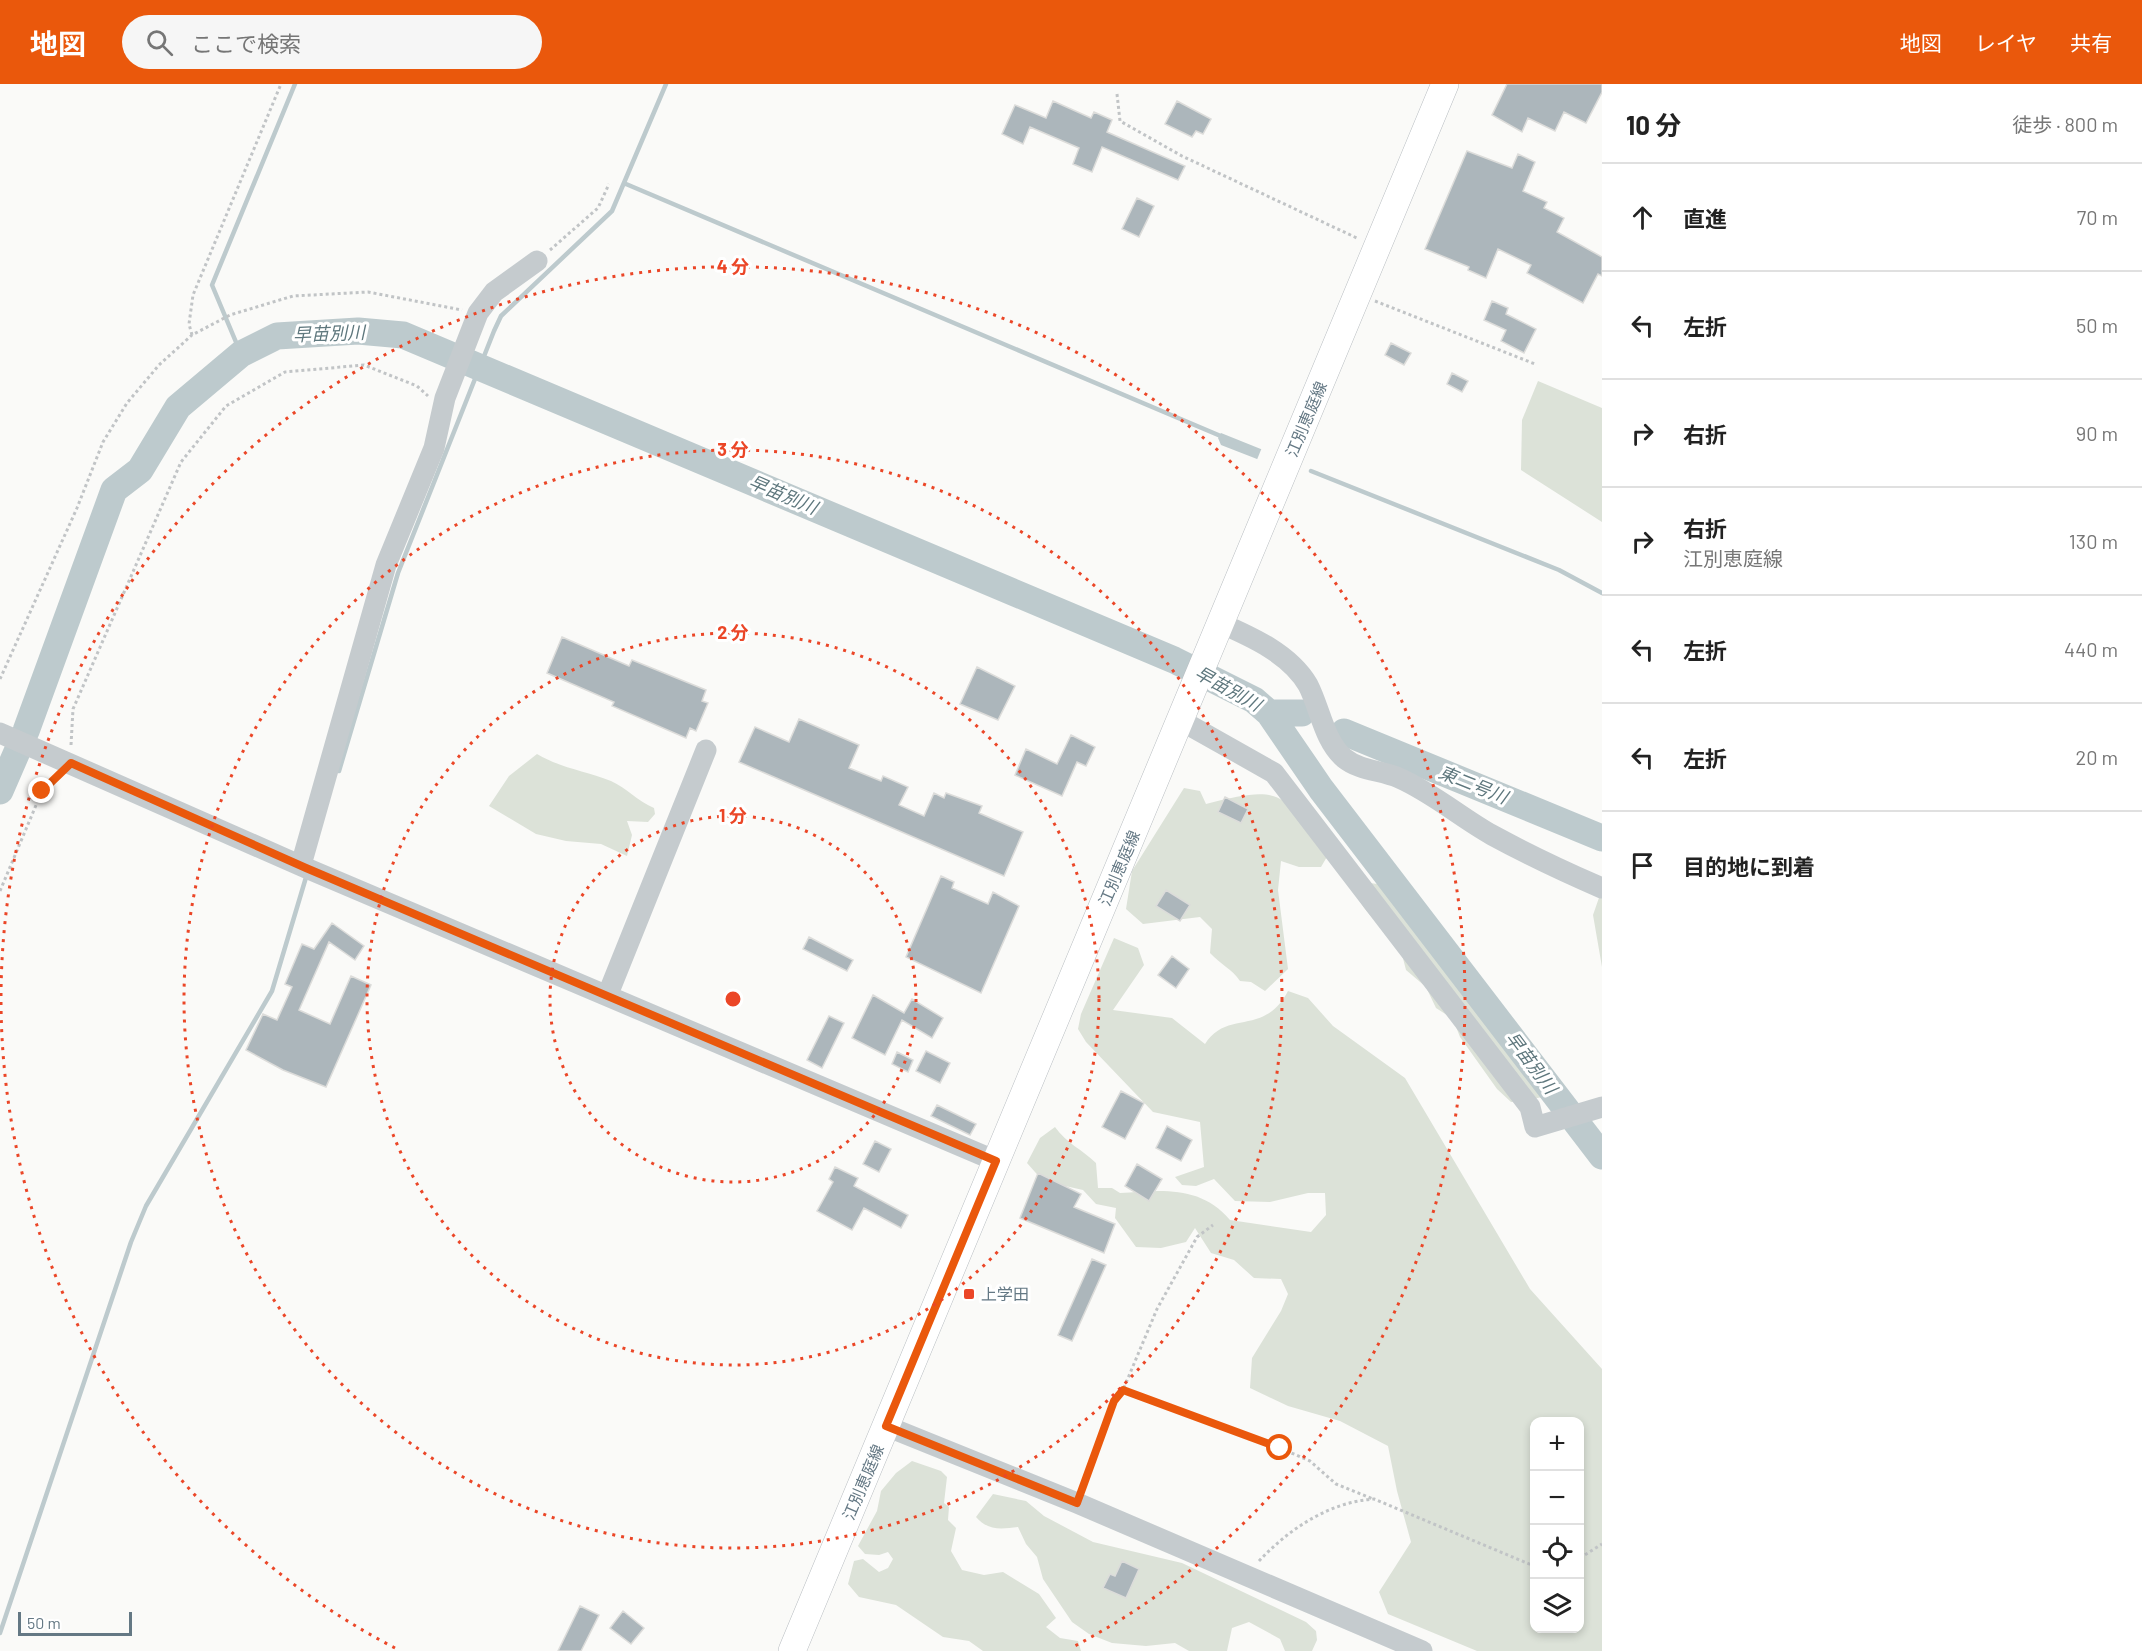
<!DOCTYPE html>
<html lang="ja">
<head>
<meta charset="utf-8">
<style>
  body { margin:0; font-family:Barlow,"Noto Sans JP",sans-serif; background:#f6f6f6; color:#222 }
  .controls { position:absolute; right:18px; bottom:18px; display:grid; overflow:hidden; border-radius:12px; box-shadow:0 3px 9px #0003 }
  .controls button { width:54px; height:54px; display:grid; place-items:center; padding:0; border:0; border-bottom:2px solid #e0e0e0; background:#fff; color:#222; font:30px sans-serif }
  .scale { position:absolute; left:18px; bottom:15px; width:114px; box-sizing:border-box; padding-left:6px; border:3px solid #647884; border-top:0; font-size:16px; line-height:21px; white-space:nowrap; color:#647884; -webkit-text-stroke:4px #fff; paint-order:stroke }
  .stop { position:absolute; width:18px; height:18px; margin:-14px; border:4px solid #ea580c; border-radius:50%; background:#fff }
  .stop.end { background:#ea580c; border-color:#fff; box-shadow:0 2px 6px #0008 }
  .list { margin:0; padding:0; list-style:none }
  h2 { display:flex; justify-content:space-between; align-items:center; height:78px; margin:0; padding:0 24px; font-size:26px }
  h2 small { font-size:20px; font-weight:400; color:#767676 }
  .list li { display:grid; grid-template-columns:39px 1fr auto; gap:18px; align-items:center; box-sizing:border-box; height:108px; padding:0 24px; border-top:2px solid #e0e0e0 }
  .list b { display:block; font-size:22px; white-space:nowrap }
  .list p { margin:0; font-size:20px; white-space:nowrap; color:#767676 }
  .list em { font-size:20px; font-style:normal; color:#767676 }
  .icon { flex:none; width:33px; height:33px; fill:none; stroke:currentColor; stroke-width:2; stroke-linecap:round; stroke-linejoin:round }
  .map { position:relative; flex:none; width:1602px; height:1567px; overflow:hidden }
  header { display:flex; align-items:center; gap:36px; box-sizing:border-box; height:84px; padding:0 30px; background:#ea580c; color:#fff }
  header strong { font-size:28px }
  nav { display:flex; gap:33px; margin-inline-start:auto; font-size:21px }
  .search { width:420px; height:54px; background:#f6f6f6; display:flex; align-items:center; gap:15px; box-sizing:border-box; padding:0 21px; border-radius:33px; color:#767676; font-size:22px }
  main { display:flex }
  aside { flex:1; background:#fff }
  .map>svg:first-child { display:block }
  .green { fill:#dce2d8; fill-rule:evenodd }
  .water { fill:#bdcacd }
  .pier { fill:#fafaf8 }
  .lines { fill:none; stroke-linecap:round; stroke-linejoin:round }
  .stream { stroke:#bdcacd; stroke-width:4.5 }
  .river { stroke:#bdcacd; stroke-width:27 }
  .building { fill:#acb6bb; stroke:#dcdcda; stroke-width:1.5 }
  .major-casing { stroke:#b9bec2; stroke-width:28 }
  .path { stroke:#c1c4c6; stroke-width:3; stroke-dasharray:3 3; stroke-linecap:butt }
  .minor { stroke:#c5cbce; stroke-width:21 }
  .major { stroke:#fff; stroke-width:27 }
  .route { stroke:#ea580c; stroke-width:8 }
  .ring { fill:none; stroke:#eb4627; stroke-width:3; stroke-dasharray:3 6 }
  .poi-dot { fill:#eb4627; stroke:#fff; stroke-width:2 }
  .labels { text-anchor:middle; stroke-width:6; stroke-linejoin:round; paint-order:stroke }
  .street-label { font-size:16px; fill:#647884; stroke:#fff }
  .poi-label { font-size:16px; fill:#647884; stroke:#fff; text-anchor:start }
  .water-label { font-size:18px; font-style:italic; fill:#5e777d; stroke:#fff }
  .centre { fill:#eb4627; stroke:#fff; stroke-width:3 }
  .ring-label { font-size:18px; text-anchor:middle; font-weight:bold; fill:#eb4627; stroke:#fff; stroke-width:6; stroke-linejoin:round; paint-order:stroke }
</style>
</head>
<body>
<header>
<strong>地図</strong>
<div class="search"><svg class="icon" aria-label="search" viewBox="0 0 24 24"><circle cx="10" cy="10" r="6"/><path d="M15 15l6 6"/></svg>ここで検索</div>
<nav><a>地図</a><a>レイヤ</a><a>共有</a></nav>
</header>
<main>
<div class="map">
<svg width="1602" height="1567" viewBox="0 0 1602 1567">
  <rect width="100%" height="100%" fill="#fafaf8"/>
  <path class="green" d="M1538,297L1602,324V438L1521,386L1522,336Z
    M537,670C561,684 585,687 611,697C627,704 637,717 654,724L655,730L648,738L627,737L632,751L627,772L601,760L566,757L536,750L489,722L509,692Z
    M1184,704L1200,707L1206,720C1286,699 1282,710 1328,771L1321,783H1299L1281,777L1278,806L1288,885L1265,907L1251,898L1240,897C1232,885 1220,880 1210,869L1212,845L1200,833L1143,840L1126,825L1132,787Z
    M1363,798L1406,804L1476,894L1554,1004V1014C1538,1011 1527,1018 1511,1018L1497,1005L1460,953L1453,935L1436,924L1426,903L1406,886L1397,851C1378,839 1364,830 1356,808Z
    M1602,805V883L1593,831Z
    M1114,854L1138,864L1144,881L1113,926L1172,934L1205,960C1227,925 1264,953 1288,907L1308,914L1333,942L1405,994L1530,1205L1602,1285V1567H1477L1388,1530L1379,1508L1411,1458L1397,1407L1388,1362L1340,1337L1288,1322L1250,1304L1252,1274L1281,1227L1288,1210L1281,1195L1254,1194L1234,1176L1211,1169L1195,1144L1186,1158L1161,1164L1136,1163L1115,1134L1116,1124L1096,1120L1083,1106L1043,1097L1027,1079L1040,1054L1055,1043C1066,1059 1083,1066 1096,1079L1098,1104H1112L1120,1109C1161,1106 1201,1101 1230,1136L1311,1148L1326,1131L1325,1109H1308L1270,1118L1235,1117L1214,1095L1196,1102L1182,1101L1175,1093L1204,1083L1200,1038L1153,1028L1086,958L1078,945L1081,930ZM1534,1338H1580V1544H1534Z
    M912,1377L941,1387L947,1393L944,1419L949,1423L948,1436L956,1444L951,1467L962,1486L984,1491L1003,1488L1039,1510L1056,1534L1046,1543L1060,1554L1078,1557L1081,1567H983L969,1557L943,1553L896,1521L859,1513L848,1500L854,1477L863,1475L879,1488L888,1484L893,1475L888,1468L879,1471L865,1470L858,1462L877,1427L881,1407L896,1389Z
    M993,1410L1026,1417L1044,1432L1093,1458L1182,1479L1306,1538L1316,1547L1317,1556L1312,1567H1285L1280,1555L1249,1538L1232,1544L1227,1567H1189L1175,1559L1146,1562L1112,1559L1089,1550L1072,1538L1043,1495L1037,1473L1026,1460L1018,1443C1001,1445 988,1447 976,1433Z"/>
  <path class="water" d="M1221,349L1318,388L1316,390L1257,375L1221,361L1218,354Z"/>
  <path class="pier" d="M1263,361L1317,384L1313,393L1256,378Z"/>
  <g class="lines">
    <path class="stream" d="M626,100L1223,353
      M241,270L212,201L295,0
      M1311,387L1559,486L1602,509
      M339,687L398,489L494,247L501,232L612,127L666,0
      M0,1549L131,1158L146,1122L272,907L307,790"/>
    <path class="river" d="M1269,629H1302
      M1344,648L1602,754
      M0,707L26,647L114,406L140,386L178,323L241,270L277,252L358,247L403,251L1174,576L1254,616L1269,629L1321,705L1602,1072"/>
  </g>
  <path class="building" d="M1507,0H1602V8L1586,39L1564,28L1555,47L1528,34L1522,48L1492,31Z
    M1053,17L1091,34L1094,28L1112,36L1107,48L1185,82L1178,96L1102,63L1092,88L1073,80L1079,64L1030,43L1023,60L1002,50L1015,21L1046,34Z
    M1177,17L1211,35L1203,50L1196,47L1192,53L1165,40Z
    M1467,67L1512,84L1518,70L1535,78L1523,107L1547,118L1544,124L1564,134L1557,148L1602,173V192L1598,190L1583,219L1527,189L1531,181L1498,165L1486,194L1468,186L1469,183L1425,165Z
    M1137,114L1154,122L1139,153L1122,145Z
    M1492,217L1508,224L1506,230L1536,245L1524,269L1501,257L1506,246L1484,236Z
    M1391,259L1411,269L1404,281L1385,271Z
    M1452,289L1468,297L1462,308L1447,300Z
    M562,553L629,582L632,576L706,606L702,617L708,619L696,647L690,644L686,654L612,622L614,618L547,589Z
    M977,583L1015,602L998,636L960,620Z
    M799,635L859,661L849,684L881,697L883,692L908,703L899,721L924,732L934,709L944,714L946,709L982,722L979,729L1023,748L1004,792L739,678L755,643L789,658Z
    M1071,651L1095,663L1086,682L1077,678L1062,712L1015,691L1026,665L1057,680Z
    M1225,713L1248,725L1241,739L1218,728Z
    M941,792L954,798L952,804L988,820L993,808L1019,822L981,909L906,873Z
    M1166,806L1190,821L1180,837L1156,822Z
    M332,839L364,862L355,876L329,858L299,926L330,940L351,892L371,901L326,1003L283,986L246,966L263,930L277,936L292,903L285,900L302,860L314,865Z
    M809,853L853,876L847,887L803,865Z
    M1172,872L1189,885L1176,904L1158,891Z
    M873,911L904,929L912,915L943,934L932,954L902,936L885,971L852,954Z
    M829,932L844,939L822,984L807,976Z
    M926,967L950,979L940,999L916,987Z
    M897,968L913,976L908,988L892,980Z
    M1121,1007L1144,1019L1125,1055L1102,1043Z
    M937,1021L976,1040L970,1051L931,1032Z
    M1167,1042L1192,1056L1181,1077L1156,1064Z
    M875,1057L891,1065L879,1088L863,1080Z
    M1137,1080L1162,1095L1149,1117L1125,1102Z
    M835,1083L858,1094L854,1102L908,1131L901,1144L864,1124L852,1146L817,1127L833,1098L829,1095Z
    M1038,1089L1081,1110L1074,1123L1115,1140L1104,1169L1020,1134Z
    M1092,1175L1106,1181L1072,1257L1058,1251Z
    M1122,1477L1139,1485L1126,1514L1103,1504L1110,1490L1115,1492Z
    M580,1522L599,1531L581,1567H558Z
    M623,1527L644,1544L631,1560L610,1544Z"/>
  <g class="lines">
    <g class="major-casing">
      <path id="major" d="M792,1567L1445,0"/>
    </g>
    <path class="path" d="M1117,10L1120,37L1182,72L1359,155
      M550,166L598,124L609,100
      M1375,217L1535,280
      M192,251L189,240L193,211L281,0
      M0,595L77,424L103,358L127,319L159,281L192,251L230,231L293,212L368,208L462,226
      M71,661L73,625L181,378L226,322L285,288L364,281L417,302L428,312
      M0,807L42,707L58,692
      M1123,1306L1280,1364L1310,1377L1336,1400L1373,1415
      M1082,1403L1114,1317L1123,1306L1157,1225L1197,1153L1213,1141
      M1580,1474L1602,1460
      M1259,1477C1289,1445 1329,1418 1374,1415L1534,1482"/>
    <path class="minor" d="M1220,539C1252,553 1290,570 1308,601C1320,624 1324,657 1344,674C1360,687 1381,686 1399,694C1433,709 1460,733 1492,751C1527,770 1565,788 1602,804
      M1180,636L1274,689L1530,1023L1535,1043L1602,1023
      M0,649L306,784L996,1077
      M301,781L386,481L434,364L445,314L478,229L494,208L537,177
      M608,910L706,666
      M886,1342L1077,1419L1422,1567"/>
    <use href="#major" class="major"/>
  </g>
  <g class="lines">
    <path class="route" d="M42,707L71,679L306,784L996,1077L886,1342L1077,1419L1114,1317L1123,1306L1280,1364"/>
  </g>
  <g class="ring">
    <circle cx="733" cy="915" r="183"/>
    <circle cx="733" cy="915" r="366"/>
    <circle cx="733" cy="915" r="549"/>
    <path d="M395 1564A732 732 0 1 1 1071 1564"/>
  </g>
  <rect class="poi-dot" x="963" y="1204" width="12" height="12" rx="3"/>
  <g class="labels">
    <g class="street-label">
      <text transform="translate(1306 335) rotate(-67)" y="6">江別恵庭線</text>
      <text transform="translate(1119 784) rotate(-67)" y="6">江別恵庭線</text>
      <text transform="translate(863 1398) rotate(-67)" y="6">江別恵庭線</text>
    </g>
    <g class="poi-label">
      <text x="981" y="1216">上学田</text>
    </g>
    <g class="water-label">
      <text transform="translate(329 250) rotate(-2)" y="6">早苗別川</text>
      <text transform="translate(783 411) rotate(23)" y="6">早苗別川</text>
      <text transform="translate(1228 605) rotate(29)" y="6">早苗別川</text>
      <text transform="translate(1473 701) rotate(22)" y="6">東二号川</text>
      <text transform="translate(1531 979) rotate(53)" y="6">早苗別川</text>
    </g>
  </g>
  <circle cx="733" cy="915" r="9" class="centre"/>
  <g class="ring-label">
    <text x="733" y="189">4 分</text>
    <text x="733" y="372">3 分</text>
    <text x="733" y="555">2 分</text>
    <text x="733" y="738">1 分</text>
  </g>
</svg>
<div class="controls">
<button>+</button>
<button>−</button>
<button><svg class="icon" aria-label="locate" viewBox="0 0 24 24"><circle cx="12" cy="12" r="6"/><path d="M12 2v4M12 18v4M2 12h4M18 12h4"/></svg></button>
<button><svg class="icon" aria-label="layers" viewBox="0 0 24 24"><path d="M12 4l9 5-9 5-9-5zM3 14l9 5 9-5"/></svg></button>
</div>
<div class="scale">50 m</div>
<div class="stop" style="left:1280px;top:1364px"></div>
<div class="stop end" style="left:42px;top:707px"></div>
</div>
<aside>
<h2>10 分<small>徒歩 · 800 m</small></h2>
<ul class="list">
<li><svg class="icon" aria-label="ahead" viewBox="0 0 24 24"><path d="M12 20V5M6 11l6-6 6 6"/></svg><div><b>直進</b></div><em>70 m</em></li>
<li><svg class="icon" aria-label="left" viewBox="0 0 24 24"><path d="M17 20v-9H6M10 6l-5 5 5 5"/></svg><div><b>左折</b></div><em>50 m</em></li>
<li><svg class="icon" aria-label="right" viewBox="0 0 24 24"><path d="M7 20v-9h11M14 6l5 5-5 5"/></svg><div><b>右折</b></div><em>90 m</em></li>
<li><svg class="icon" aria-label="right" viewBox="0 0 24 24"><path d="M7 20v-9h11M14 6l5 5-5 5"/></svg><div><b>右折</b><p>江別恵庭線</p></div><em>130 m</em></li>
<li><svg class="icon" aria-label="left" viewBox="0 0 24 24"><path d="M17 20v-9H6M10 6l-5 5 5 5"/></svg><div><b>左折</b></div><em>440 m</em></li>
<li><svg class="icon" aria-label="left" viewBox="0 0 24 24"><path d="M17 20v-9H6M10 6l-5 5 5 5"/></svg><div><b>左折</b></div><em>20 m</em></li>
<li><svg class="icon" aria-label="arrive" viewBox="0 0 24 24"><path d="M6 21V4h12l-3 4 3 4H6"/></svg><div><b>目的地に到着</b></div></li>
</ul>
</aside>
</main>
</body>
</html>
